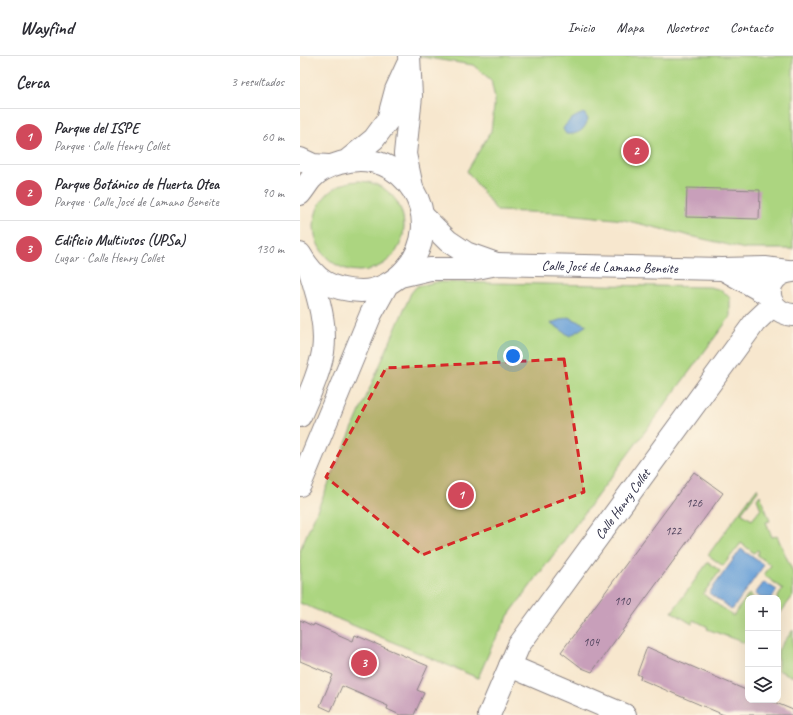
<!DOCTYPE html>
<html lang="es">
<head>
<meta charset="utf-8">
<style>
  body { margin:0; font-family:Caveat,sans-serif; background:#f2f2f3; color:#2b2b33 }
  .controls { position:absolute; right:12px; bottom:12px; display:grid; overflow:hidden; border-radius:8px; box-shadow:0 4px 16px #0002 }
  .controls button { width:36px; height:36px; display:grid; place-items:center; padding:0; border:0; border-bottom:1px solid #e1e1e2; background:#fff; color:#2b2b33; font:20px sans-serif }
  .you { position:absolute; left:213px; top:300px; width:14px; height:14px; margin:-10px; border:3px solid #fff; border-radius:50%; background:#1a73e8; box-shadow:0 0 0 6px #1a73e833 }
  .badge { display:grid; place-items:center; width:26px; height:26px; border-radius:50%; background:#d1495b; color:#fff; font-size:13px; font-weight:700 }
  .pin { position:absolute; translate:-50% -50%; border:2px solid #fff; box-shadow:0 1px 4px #0006 }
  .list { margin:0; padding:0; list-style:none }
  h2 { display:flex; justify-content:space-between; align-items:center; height:52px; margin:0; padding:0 16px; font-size:17px }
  h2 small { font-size:13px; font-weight:400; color:#7c7c81 }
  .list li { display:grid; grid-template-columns:26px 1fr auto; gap:12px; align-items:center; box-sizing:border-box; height:56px; padding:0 16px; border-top:1px solid #e1e1e2 }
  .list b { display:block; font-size:15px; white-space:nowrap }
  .list p { margin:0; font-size:13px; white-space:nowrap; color:#7c7c81 }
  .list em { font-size:13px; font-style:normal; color:#7c7c81 }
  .icon { flex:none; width:22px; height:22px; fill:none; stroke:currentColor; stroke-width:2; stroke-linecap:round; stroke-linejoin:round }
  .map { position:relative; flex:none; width:493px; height:659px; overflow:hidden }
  header { display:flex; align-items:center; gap:24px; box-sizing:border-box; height:56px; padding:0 20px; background:#fff; border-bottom:1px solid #e1e1e2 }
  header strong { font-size:19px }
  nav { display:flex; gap:22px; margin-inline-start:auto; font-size:14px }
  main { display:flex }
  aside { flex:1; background:#fff }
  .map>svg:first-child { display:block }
  .green { fill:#acd580; stroke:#677c5e }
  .water { fill:#6aa1d8; stroke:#46628a }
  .building { fill:#c89fba }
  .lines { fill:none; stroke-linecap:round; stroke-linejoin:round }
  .minor-casing { stroke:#8c8484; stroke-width:24 }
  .primary-casing { stroke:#8c8484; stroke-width:24 }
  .minor { stroke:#fff; stroke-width:22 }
  .primary { stroke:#fff; stroke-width:22 }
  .marked { fill:#d62828; fill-opacity:0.2; stroke:#d62828; stroke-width:3; stroke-dasharray:8 5; stroke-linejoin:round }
  .labels { text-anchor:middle; stroke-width:4; stroke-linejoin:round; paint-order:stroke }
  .number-label { font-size:12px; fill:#4c415b }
  .street-label { font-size:14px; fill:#22223b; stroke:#fcf5e5 }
</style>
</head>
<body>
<header>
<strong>Wayfind</strong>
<nav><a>Inicio</a><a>Mapa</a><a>Nosotros</a><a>Contacto</a></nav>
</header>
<main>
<aside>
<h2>Cerca<small>3 resultados</small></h2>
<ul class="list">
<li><span class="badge">1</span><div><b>Parque del ISPE</b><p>Parque · Calle Henry Collet</p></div><em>60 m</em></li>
<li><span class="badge">2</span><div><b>Parque Botánico de Huerta Otea</b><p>Parque · Calle José de Lamano Beneite</p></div><em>90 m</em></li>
<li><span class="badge">3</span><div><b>Edificio Multiusos (UPSa)</b><p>Lugar · Calle Henry Collet</p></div><em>130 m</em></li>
</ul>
</aside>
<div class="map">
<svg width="493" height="659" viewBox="0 0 493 659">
  <rect width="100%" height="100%" fill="#fcf5e5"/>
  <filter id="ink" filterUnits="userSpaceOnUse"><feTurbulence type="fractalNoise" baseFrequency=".025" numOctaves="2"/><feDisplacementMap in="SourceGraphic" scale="8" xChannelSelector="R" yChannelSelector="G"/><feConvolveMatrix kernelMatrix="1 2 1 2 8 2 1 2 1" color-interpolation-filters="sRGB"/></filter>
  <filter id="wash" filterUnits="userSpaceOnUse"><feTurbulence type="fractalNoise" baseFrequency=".012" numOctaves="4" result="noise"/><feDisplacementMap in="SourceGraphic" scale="16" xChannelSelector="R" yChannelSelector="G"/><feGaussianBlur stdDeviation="0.9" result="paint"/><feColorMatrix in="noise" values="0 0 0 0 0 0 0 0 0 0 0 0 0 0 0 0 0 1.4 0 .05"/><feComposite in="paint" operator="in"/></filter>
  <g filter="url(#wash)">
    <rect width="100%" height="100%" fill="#f7e7ce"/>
    <path class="green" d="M115,0H493V193H445L324,164L257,157L197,155L167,115L191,75L195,43L191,24L173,9Z
      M14 170a45 45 0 1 1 90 0a45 45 0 1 1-90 0Z
      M137,226L410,231L422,234L430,242V261L208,560L192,590L178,622L0,547V494L111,237L117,230Z
      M457,432L458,435L441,457L452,464L461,453L457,443L460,439L470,465L466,466L472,481L477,480L493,516V540L479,559L477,542L483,533L464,519L471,509L457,499L459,495L457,494L454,497L441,487L423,510L408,499Z
      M408,506L420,515L403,538L433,560L449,538L454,542H448V583L445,587L407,573L408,571L394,564L392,568L372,556Z
      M493,574V621L478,614V594Z"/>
    <path class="water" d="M284,57L288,63C285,74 278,79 266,78L263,73C267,65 275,60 284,57Z
      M268,261L287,269L270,280L251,267Z
      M441,493L464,509L432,554L409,537Z
      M464,526L477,534L472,542H461L455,538Z"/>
    <g id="blocks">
      <path class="building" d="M387,132L460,134L459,163L386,161Z
        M394,416L423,437L292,616L282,612L261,596Z
        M0,564L13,570L14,568L53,585L55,579L128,610L117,634L124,637L114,659H100L87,653L88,650L42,630L31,655L20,650L33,619L0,605Z
        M347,591L448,635V644H469L493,654V659H424L340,623L341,620L337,618Z"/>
    </g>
  </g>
  <g filter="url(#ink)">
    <use href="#blocks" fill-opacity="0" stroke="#8c8484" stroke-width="1"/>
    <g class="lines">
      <g class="minor-casing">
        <g id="minor">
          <path d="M123,160L148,185L166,197L194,207"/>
          <path d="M423,213L469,239"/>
          <path d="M493,215C462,217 462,256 493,259"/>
          <path id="s1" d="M100,220L130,213H172L197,208L422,213L465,212L487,215"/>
          <path d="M210,610L325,659"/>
          <path id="s2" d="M189,659L219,589L455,266L473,249"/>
        </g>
      </g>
      <g class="primary-casing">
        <path id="primary" d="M109,0L111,40L105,98L112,131
          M0,103L13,109L28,110
          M48,104L74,83L88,64L96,34L107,10
          M0,138C4,133 7,128 11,123C18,115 29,110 40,107C104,88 149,164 106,213C95,226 78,235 61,235C30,234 15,224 0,198
          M0,360C9,339 19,318 23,296C27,269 18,241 10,215
          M0,429L71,258L87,229"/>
      </g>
      <use href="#minor" class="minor"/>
      <use href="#primary" class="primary"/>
    </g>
  </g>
  <path class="marked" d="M264,303L284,436L122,499L26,421L86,312Z"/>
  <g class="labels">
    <g class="number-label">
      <text x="394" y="451">126</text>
      <text x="373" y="479">122</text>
      <text x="322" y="549">110</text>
      <text x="291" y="590">104</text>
    </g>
    <g class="street-label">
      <text dy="5" stroke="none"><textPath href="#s1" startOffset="211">Calle José de Lamano Beneite</textPath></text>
      <text dy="5" stroke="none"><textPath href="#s2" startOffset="251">Calle Henry Collet</textPath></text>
    </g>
  </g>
</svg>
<div class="controls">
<button>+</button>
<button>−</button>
<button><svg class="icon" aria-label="layers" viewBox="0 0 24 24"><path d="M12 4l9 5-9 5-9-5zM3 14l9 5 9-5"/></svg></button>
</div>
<div class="you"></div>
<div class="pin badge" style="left:161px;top:439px">1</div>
<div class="pin badge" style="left:336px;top:95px">2</div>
<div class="pin badge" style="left:64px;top:607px">3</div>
</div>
</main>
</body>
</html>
